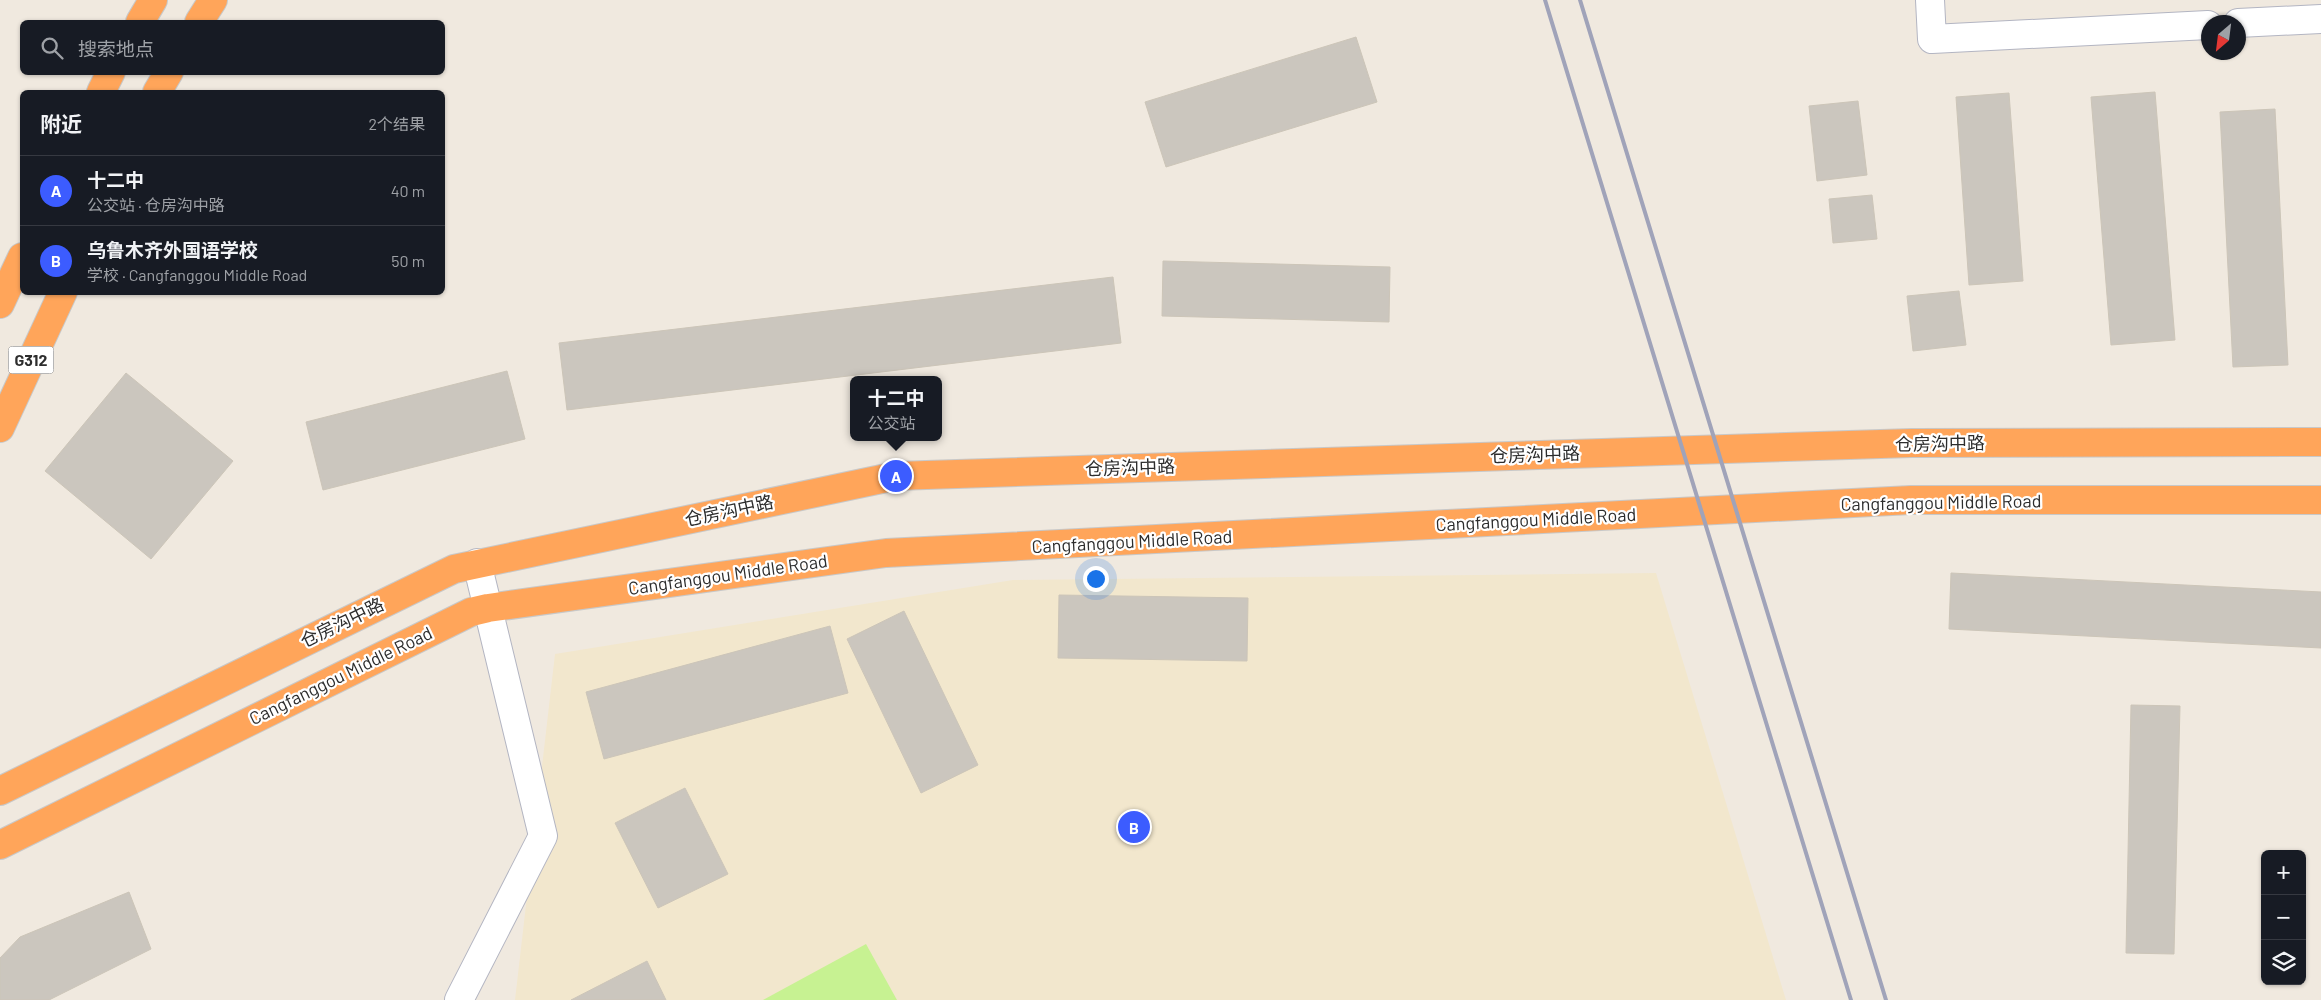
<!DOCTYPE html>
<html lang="zh">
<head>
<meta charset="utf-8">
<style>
  body { margin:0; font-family:Barlow,"Noto Sans SC",sans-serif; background:#20242c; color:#f1f3f6 }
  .controls { position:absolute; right:15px; bottom:15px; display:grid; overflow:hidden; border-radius:8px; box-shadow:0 1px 4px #0004 }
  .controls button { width:45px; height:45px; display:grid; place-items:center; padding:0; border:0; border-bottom:1px solid #363941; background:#171b24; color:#f1f3f6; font:25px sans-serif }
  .compass { position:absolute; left:2201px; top:15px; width:45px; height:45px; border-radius:50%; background:#171b24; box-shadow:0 1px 4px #0004; rotate:208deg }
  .you { position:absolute; left:1095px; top:578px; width:18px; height:18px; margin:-12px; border:4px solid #fff; border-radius:50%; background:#1a73e8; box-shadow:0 0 0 8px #1a73e833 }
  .badge { display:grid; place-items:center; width:32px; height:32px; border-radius:50%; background:#3c5cff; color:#fff; font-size:16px; font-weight:700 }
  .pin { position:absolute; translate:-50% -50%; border:2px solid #fff; box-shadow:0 1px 5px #0006 }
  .popup { position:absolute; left:850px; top:376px; width:92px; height:65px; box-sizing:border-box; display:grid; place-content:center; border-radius:8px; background:#171b24; filter:drop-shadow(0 1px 4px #0005); font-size:16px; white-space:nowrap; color:#9ea1a6 }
  .popup b { font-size:19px; color:#f1f3f6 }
  .popup::after { content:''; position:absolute; left:50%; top:100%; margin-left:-10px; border:10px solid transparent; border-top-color:#171b24 }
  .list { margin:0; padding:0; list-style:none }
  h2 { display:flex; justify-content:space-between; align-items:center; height:65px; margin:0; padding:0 20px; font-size:21px }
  h2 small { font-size:16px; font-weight:400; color:#9ea1a6 }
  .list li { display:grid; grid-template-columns:32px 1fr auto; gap:15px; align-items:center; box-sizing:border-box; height:70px; padding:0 20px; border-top:1px solid #363941 }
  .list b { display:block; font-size:19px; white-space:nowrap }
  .list p { margin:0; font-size:16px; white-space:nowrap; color:#9ea1a6 }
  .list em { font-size:16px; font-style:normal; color:#9ea1a6 }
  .icon { flex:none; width:28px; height:28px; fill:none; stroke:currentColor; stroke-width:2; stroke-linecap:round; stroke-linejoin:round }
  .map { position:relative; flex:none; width:2321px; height:1000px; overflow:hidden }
  .search { position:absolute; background:#171b24; box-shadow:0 1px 4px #0004; left:20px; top:20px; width:425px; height:55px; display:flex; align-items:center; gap:12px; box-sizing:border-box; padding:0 18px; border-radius:8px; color:#9ea1a6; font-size:19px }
  .panel { position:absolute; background:#171b24; box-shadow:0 1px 4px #0004; left:20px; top:90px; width:425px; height:205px; border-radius:8px }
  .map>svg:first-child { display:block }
  .education { fill:#f2e7cd }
  .pitch { fill:#c7f292 }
  .building { fill:#cbc6be; stroke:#ccc5b8 }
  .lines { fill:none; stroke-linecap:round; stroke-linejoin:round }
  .street-casing { stroke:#b3b5c2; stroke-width:30 }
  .highway-casing { stroke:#c8c8c8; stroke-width:30 }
  .street { stroke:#fff; stroke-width:28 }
  .highway { stroke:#ffa55a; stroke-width:28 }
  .rail { stroke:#a0a3b9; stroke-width:4 }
  .labels { text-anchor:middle; stroke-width:4.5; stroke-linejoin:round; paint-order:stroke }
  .shield { fill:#fff; stroke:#6c6c6c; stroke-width:1 }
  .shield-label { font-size:16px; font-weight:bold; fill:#2d2d2d }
  .street-label { font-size:18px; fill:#2d2d2d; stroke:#fff }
</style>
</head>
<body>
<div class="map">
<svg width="2321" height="1000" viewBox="0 0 2321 1000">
  <rect width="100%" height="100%" fill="#f0e9df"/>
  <path class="education" d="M1656,573L1786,1000H515L555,654L1013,580Z"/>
  <path class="pitch" d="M866,944L897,1000H763Z"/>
  <path class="building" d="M1356,37L1377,102L1166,167L1145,102Z
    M2155,92L2175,340L2111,345L2091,97Z
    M2009,93L2023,281L1969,285L1956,97Z
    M1858,101L1867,175L1817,181L1809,106Z
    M2275,109L2288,365L2233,367L2220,112Z
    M1872,195L1877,239L1833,243L1829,199Z
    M1163,261L1390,267L1389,322L1162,316Z
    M1113,277L1121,343L567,410L559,343Z
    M1959,291L1966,345L1913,351L1907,296Z
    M507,371L525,439L323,490L306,422Z
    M126,373L233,461L151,559L45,471Z
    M1951,573L2321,592V648L1949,629Z
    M1059,595L1248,598L1247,661L1058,658Z
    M904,611L978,765L921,793L847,639Z
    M830,626L848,693L604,759L586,692Z
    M2131,705L2180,706L2174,954L2126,953Z
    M685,788L728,874L658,908L615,823Z
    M129,892L151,949L49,1000H0V958L20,937Z
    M647,961L666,1000H571Z"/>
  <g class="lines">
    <g class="street-casing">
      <path id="street" d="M1930,0L1932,39L2208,25
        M2238,23L2321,19
        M459,1000L543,836L477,563"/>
    </g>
    <g class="highway-casing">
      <path id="highway" d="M140,22L153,0
        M199,22L213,0
        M101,92L111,72
        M157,92L169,72
        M0,304L22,257
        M0,428L63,292
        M0,791L454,569L896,476L1912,443L2321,442
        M0,845L471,612L488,608L886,553L1911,500H2321"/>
    </g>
    <use href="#street" class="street"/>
    <use href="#highway" class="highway"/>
    <path class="rail" d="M1545,0L1851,1000
      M1580,0L1886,1000"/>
  </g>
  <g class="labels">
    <rect class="shield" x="8.5" y="346.5" width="45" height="27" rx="4"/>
    <g class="shield-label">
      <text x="31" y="366">G312</text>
    </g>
    <g class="street-label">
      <text transform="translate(1940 444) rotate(-1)" y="6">仓房沟中路</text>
      <text transform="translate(1535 455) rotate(-2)" y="6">仓房沟中路</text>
      <text transform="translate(1130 468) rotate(-2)" y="6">仓房沟中路</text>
      <text transform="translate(1941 503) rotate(-1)" y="6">Cangfanggou Middle Road</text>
      <text transform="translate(729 511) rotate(-12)" y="6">仓房沟中路</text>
      <text transform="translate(1536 520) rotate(-3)" y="6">Cangfanggou Middle Road</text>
      <text transform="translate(1132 542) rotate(-3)" y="6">Cangfanggou Middle Road</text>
      <text transform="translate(728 575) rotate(-8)" y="6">Cangfanggou Middle Road</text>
      <text transform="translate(342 623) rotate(-26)" y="6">仓房沟中路</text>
      <text transform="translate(341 676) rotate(-26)" y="6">Cangfanggou Middle Road</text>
    </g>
  </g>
</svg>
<div class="controls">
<button>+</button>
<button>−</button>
<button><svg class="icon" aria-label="layers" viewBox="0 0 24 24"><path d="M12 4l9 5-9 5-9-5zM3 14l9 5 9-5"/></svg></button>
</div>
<svg class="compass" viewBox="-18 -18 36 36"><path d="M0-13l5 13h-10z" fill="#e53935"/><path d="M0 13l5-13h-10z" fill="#9ea1a6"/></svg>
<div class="you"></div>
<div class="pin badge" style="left:896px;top:476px">A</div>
<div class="popup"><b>十二中</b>公交站</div>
<div class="pin badge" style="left:1134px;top:827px">B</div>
<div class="search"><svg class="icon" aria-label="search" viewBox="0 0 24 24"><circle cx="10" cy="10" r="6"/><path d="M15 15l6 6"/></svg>搜索地点</div>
<section class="panel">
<h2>附近<small>2个结果</small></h2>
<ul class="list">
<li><span class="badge">A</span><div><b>十二中</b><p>公交站 · 仓房沟中路</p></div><em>40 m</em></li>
<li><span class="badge">B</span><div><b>乌鲁木齐外国语学校</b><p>学校 · Cangfanggou Middle Road</p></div><em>50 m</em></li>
</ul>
</section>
</div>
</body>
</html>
